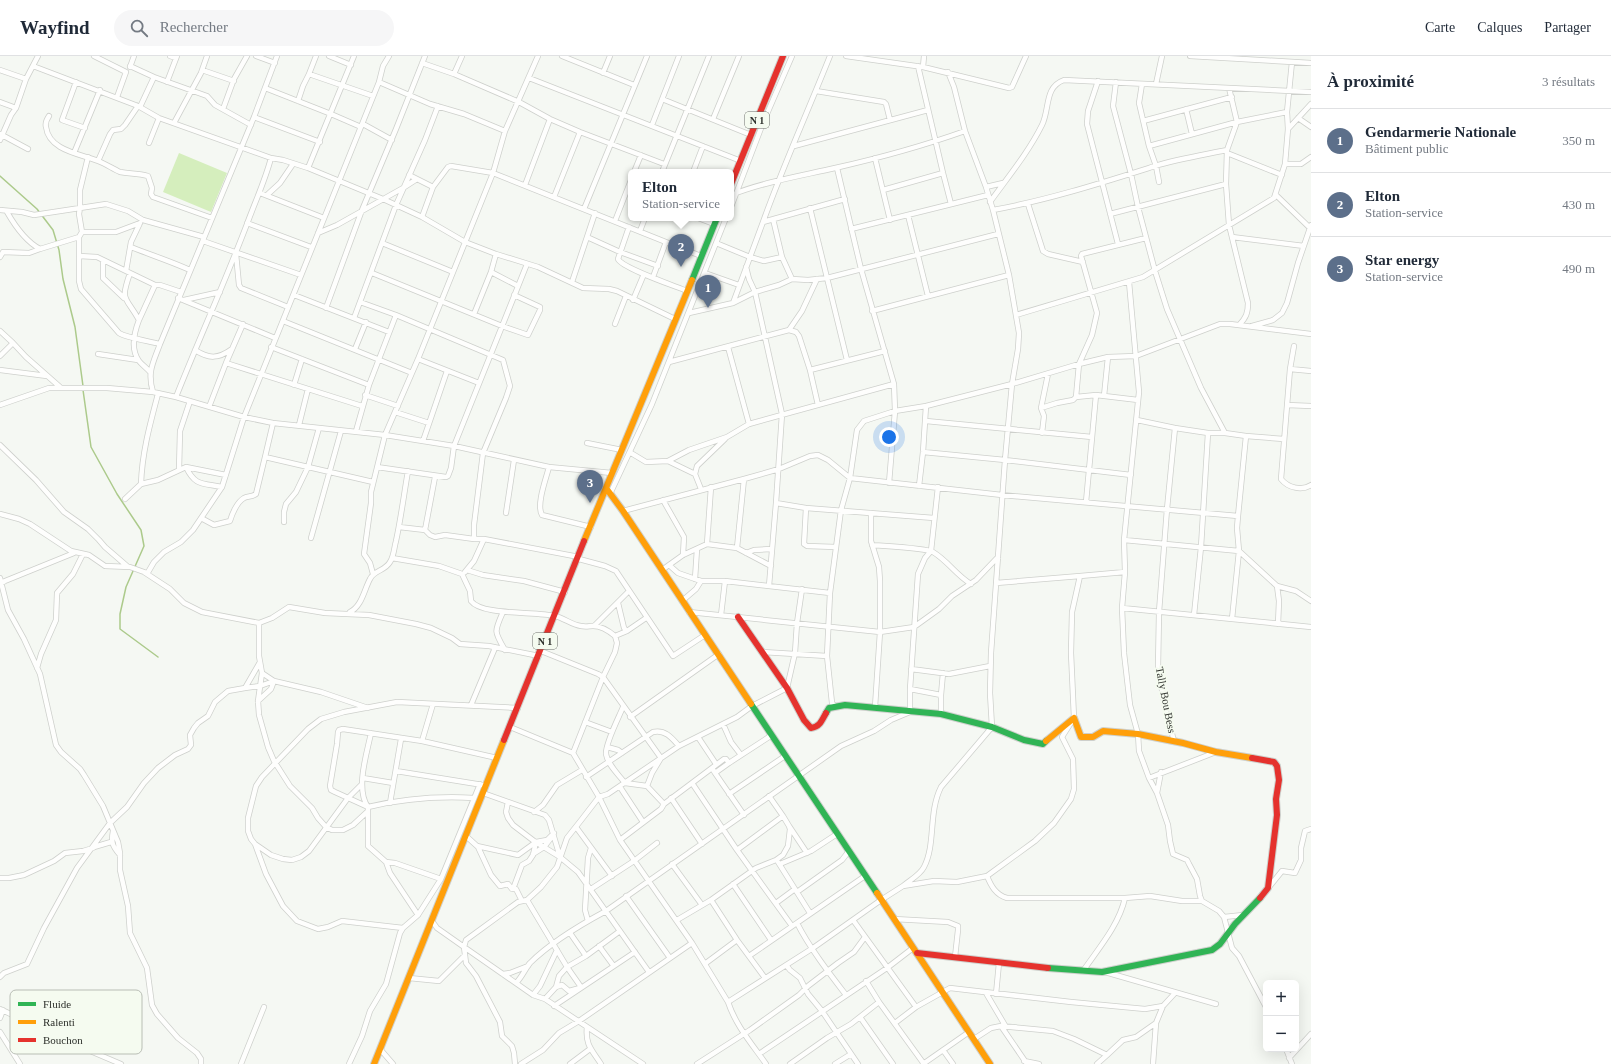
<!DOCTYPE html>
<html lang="fr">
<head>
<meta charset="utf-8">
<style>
  body { margin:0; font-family:"Times New Roman",serif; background:#f6f6f7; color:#1f2937 }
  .controls { position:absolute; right:12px; bottom:12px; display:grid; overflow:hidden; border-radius:6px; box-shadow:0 4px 16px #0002 }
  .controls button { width:36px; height:36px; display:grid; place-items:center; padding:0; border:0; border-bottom:1px solid #e0e1e3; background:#fff; color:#1f2937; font:20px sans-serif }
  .you { position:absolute; left:889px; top:381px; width:14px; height:14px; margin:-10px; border:3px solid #fff; border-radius:50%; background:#1a73e8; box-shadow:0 0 0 6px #1a73e833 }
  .badge { display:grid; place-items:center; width:26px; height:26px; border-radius:50%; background:#737671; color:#fff; font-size:13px; font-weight:700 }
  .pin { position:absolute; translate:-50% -33px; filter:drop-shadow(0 1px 2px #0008) }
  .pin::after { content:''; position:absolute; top:21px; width:14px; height:12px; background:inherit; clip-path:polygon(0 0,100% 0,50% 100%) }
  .popup { position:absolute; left:628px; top:113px; width:106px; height:52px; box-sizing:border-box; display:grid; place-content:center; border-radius:6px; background:#fff; filter:drop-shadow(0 1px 3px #0005); font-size:13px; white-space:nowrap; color:#747a83 }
  .popup b { font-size:15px; color:#1f2937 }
  .popup::after { content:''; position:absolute; left:50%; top:100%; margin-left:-8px; border:8px solid transparent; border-top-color:#fff }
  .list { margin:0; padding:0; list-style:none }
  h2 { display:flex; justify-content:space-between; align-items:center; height:52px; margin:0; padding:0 16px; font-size:17px }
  h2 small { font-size:13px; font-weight:400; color:#747a83 }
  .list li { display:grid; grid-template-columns:26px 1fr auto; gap:12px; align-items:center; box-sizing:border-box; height:64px; padding:0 16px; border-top:1px solid #e0e1e3 }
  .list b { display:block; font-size:15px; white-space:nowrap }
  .list p { margin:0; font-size:13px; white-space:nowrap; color:#747a83 }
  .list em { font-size:13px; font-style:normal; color:#747a83 }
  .icon { flex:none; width:22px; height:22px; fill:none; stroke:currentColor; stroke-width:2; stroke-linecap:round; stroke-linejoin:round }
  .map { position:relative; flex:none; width:1311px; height:1008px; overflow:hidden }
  header { display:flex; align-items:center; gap:24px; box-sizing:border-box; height:56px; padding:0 20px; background:#fff; border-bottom:1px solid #e0e1e3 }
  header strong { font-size:19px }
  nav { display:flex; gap:22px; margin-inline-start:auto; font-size:14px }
  .search { width:280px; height:36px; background:#f6f6f7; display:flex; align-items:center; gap:10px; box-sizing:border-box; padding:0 14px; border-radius:22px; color:#747a83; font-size:15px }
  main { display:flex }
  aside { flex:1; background:#fff }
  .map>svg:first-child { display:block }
  .green { fill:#d5eebd }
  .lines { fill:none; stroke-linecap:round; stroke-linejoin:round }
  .stream { stroke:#acca8b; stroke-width:1.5 }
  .street-casing { stroke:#ced0cc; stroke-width:6 }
  .fast-casing { stroke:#ced0cc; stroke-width:8 }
  .slow-casing { stroke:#ced0cc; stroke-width:8 }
  .jam-casing { stroke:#ced0cc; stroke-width:8 }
  .street { stroke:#fefefd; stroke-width:4.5 }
  .fast { stroke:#30b455; stroke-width:6 }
  .slow { stroke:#ff9f0a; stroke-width:6 }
  .jam { stroke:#e5322d; stroke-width:6 }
  .labels { text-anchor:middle; stroke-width:4; stroke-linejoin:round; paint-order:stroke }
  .shield { fill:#f5fbf0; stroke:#696d66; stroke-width:1 }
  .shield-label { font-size:10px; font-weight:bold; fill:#2d302b }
  .street-label { font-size:11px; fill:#2d302b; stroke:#f5fbf0 }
  .key { fill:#f5fbf0; stroke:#b9beb5; stroke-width:1 }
  .key-label { font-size:11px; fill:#2d302b }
</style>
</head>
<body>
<header>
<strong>Wayfind</strong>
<div class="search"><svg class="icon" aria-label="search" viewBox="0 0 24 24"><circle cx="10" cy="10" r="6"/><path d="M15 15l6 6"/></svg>Rechercher</div>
<nav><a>Carte</a><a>Calques</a><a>Partager</a></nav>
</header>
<main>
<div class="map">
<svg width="1311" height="1008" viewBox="0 0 1311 1008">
  <rect width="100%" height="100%" fill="#f5f8f3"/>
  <path class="green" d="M179,97L227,117L211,156L163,136Z"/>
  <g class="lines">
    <path class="stream" d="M0,120L37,153L53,174L59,194L63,223L75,271L83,330
      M83,334L91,391L117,438L141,474L144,490L126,531L120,558V573L158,601"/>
    <g class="street-casing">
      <path id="street" d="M94,0L126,16L117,41
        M170,0L176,2
        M256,0L275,7
        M277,0L254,61L160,288C153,307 147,316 153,336L176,341L244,361L273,367L385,379L454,390L549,411L612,417
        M329,0L351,9
        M562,0L634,29
        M846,0L923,11L1009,32L1012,31L1026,0
        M1190,0L1311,7
        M422,7L454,18L519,46L550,63L580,76L664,108
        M33,10L138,50L159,62L271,102L283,104L308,112L383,143L422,161L465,186L496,198L491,216L474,258
        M130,10L154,21
        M918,10L943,117L951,148
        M130,11L134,0
        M923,11L924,0
        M0,14L26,23
        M202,14L234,25
        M603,17L610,0
        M309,18L316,0
        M454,18L462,0
        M529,22L741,105
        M1098,25L1088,55L1087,68L1118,188
        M76,26L62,64L85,72
        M167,26L177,0
        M379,26L430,48L464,58L505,75
        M1116,26L1113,50L1131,118L1138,151L1155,215L1167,253L1201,332L1225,377L1246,380L1238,460
        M1142,28L1139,47L1149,90L1156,110L1159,126
        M1156,28L1162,0
        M265,32L331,58
        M1229,32L1237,66L1227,94L1226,128L1229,169L1248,247C1248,257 1246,262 1239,269
        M816,35L884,46L886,48L890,64
        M662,43L751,79
        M298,45L303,30L309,18L373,40
        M0,46L16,52
        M140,51L154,21L207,40L215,49L251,69
        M223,53L234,23L247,0
        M1186,53L1192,78
        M331,58L361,71
        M49,60C47,63 45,68 46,71C49,95 81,98 98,105C106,108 113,113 120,116C130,118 138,117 148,120L152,132L151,138L153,141L212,162
        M254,61L320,86
        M1298,62L1311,71
        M713,63L739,0
        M1143,65L1232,41
        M174,67L201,17L207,0
        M363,68L392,84
        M652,69L679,0
        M1288,73L1311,48
        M0,78L28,93
        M0,84L11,59L16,52L26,23L38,0
        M149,87L159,62
        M794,90L928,54
        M1149,90L1237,66L1287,56
        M74,97L100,34
        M1227,97L1282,119
        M875,102L890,164
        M98,105L110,78L113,74L121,73L125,69L138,50
        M1285,108H1301L1311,101
        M308,112L354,0
        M837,112L861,213L894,328L895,355L889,427
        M634,116L641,99
        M662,116L709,0
        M693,116L703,90
        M409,119L433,131
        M525,129L550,63
        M986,131L1003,127
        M883,134L943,117
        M260,137L324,162
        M267,139L280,127L293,108
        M731,139C764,126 800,120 835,112C879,102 923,90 965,75
        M1276,139L1311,173
        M554,141L580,76
        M990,146C1008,121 1028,97 1042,69C1050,53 1044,31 1064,24L1311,36
        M1028,148L1043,195L1048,198L1083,206
        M731,151L763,67L792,0
        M810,152L847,304
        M584,153L647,0
        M0,154L22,156L34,159L80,152V134L88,101
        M993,154C1048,144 1101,127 1155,110C1178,103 1203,99 1227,94
        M7,156C15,170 25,185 40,193L79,181
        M1110,158L1226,128
        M908,159L928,240
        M422,161L433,131L448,111L451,110L493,117L701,200
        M698,162L714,168
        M773,163L782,201L792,223L808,224L827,222L998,178
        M615,165L631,124
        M763,166C783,110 808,55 830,0
        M140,167L116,176H82L79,181V225L81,233L119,277C127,282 149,285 160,288
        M247,167L311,191
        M629,171L618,203C622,212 675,230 687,235
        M851,173L988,139
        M640,175L645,162
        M82,176L79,158L80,152L106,148L128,155L143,164L204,181
        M318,177L337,169L403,132L417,123
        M587,181L620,196L658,210
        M1232,181L1304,190
        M203,185L301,219
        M382,187L453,216
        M716,187L750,201L764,205L782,201
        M131,191C151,199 170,205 190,214
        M236,198L239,229L241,232L288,251
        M496,198L538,211L583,232L609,233L617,235L675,263
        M79,200L97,201L155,229
        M0,201L3,196L29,197L40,193
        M103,204V222L124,242
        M746,211L749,223L755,236L782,358L776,447L806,452L934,462
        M126,215L131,186L140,167
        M491,216L518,230
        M130,217C120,246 125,239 139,264C134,277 130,293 139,305C142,309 147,312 150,316
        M372,217L502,270L528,279L540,254V251L514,239
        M705,217L739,229
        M653,221L666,186
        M572,226L595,157
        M1129,226L1139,336L1124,484L1125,516L1122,552L1124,597L1130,649L1138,678L1139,695L1149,722L1157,737L1168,769L1170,785L1173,798L1187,804L1189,808L1197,823L1200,840L1202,845L1219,855L1224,861L1232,892L1239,900L1266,951
        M294,239L389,276
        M178,242L275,282
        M184,244L220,236
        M633,244L644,218
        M360,246L396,259
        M733,247L763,166L845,143
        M326,252L362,154L396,73L425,0
        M872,255L1009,219
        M689,257L733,247L755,236L779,229L792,223
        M1016,259L1143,221L1274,142L1285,108L1288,73L1287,56L1292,6
        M354,262L396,149L425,84L438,50
        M139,264L155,229H160L181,236
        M283,265L412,317
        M615,268L626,240
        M1252,270L1273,264L1282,257L1287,247L1298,207L1311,169
        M789,274L802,255L817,223
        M0,275L13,287L26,301L60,331
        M1294,290L1290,313L1281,423C1288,432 1302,435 1311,429
        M271,291L369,329
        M728,291L749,368
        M355,293L366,266
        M195,294C209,303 218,303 232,293
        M98,298L138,304
        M0,300L13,287
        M418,303L479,327
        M669,306L789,274L796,276L799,280L810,314L818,349
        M226,307L362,350
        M1290,313L1311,315
        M0,314L47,320
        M810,314L885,295
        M294,329L302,303
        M365,339L398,350
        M1104,340L1108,301
        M176,341C199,283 225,226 247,168C255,146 265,125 271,102
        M1076,341L1079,308L1092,279L1097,257L1081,200L1082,198L1146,182
        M0,349L49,332H107L153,336
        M1287,349L1311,350
        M209,351L226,307L243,268
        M1041,352L1057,347L1073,344L1076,341L1096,339L1138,344
        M395,356L429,367
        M1137,364L1175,372L1167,453L1159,556L1158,612L1165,651L1174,685
        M926,365L1092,381
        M273,367L265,401L373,426
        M299,369L308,333
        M1175,372L1208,377H1225
        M356,375L369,329L396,259L503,304L510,330L506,342L483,397L474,469V483
        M1042,377L1044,360L1041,352L1048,318
        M1246,380L1284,383
        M423,385L447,315
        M587,387L622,394
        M0,389L36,424L64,456L88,473L99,484L105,491L127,510
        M923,396L1005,404L1131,419
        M631,397L646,406L668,405L689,394L727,381L749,368L894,328
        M668,405L695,418
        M186,411C195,430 202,427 222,431
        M377,411L446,421L448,420L451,412L454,390L527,208
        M549,411C546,423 536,449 542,459L591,471
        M179,414L180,375L190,345
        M435,421L425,474L430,479L435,481L445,479L474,483H484L579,501
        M141,428C142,397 150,368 158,338
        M919,430L923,396L926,350
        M701,433L695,418L697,410L725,383
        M610,438L652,348L726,162
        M125,443L141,428L158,424L186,411L226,419
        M663,444L684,481L683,499
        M1086,446L1096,339
        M806,452L804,488L807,490L836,491
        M623,455L744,423L779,413L810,400L818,399L828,404L850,422L1002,439L1238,460L1237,472L1239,495L1232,563
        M506,457L514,404
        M871,457V485L879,511L880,525V576L875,651
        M0,458L19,463L30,468L71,495L89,499L105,510L130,511L144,516L170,533L184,547L202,556L259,567L272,562L289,551L325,557L369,559L416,568L431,572L452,582L460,588L489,590L539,600
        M201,462L214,469L230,465C232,458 237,446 244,442C248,440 252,441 256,438L265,401
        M284,466V456L286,448L296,436L308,411L319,372
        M399,471L425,474
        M311,482L341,375
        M1124,484L1239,495L1277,530L1279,545L1278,568
        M707,488L711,431
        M872,489C883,490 926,492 933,496C948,505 956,519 971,528
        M737,492L744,423
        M746,497L754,494L771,493
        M392,502L439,510L462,518L470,535L471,545C482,560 537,555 555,560C564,562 572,569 581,570C586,571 589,570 593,570C602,570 609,575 615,580
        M579,503L605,510L616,515L673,600L705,579
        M669,509L678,517L701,525H725L830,537
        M467,514L483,519L524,525L565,536
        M662,514L683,499L707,488L737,492L771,510
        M465,516L474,505L484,483
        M147,518L154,506L164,496L181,486L193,474L222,431L244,361L379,26L383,10L389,0
        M373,518L370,507L364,498L371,447V436L385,379L418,303L493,117L505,75L538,0
        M0,522L8,554L24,583L40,618L56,689L61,696L80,713L84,719L103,750L118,786L120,797V814L128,850L130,877L147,912L152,949L157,958L178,982L197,997L201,1003V1008
        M695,523L697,493
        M996,527L1080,520
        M0,528L5,525L74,497
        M769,530L776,447
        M1277,530L1296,535L1311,545
        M682,545L696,533L701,525
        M618,547L624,572L627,575
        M1122,552L1311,571
        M350,556C362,550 364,534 370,523C374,514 385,515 390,506C394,500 394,492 396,485C401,462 404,438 408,415
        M503,556C494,576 494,575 505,594
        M689,556L880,576L914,571L939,553L952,540L976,524L998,501
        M721,559L725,525
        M1194,559L1201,491L1208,377
        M259,567V600L262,617L258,645L259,659L268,691L274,705L290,730L312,752L318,762L326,771L332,774H343L353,769L367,756
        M594,570L629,535
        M541,595L598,618L603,621L661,702L652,717L647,730
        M763,596L827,600
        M37,612L41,598L56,564L57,537L73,518L83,498
        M911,613L949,618L990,610
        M262,617L274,625L321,636L368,652
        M245,632L260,630L274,625
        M910,633L941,639L943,617
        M258,645L271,633L274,625
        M471,649L495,592
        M835,650L832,647L827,600L830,537L841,454L850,422L857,374L864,365L895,355L926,350L1012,328L1079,308L1108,301L1136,300L1220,268H1230L1311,278
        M623,651C619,661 605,688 606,698C608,709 618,718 625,727L647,730L664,748
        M941,658V639
        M630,661L719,598
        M585,666L612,676
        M723,668L731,686L741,699
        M510,671L573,697L599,741L620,784L692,887L728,946C736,970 752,988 766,1008
        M371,677C367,697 355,733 368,751C402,743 439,740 474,742
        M698,681L716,708
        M422,685L433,648
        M607,691L618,694L622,697
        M573,697L603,621L615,596L617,587L615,580L627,575L646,562
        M724,703H726L729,707L715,717L712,712Z
        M729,707L772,679
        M396,715L483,729
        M715,717L744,759
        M586,721L653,676C665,673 672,682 679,690
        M363,722L393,727
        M1149,722L1216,696
        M692,727L737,794L783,760L769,740
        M362,728L348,742L309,795L301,801L292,804L283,803L271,799L255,788L251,783L248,775V762L256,730L262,721L308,673L321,663L344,656L397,646L518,652
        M620,731L643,766
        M483,737L545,759L549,764L560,801
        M1157,737L1161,716
        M729,738L785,700
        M671,742L702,788
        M508,746L506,756L508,762L513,769L534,785L560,801L578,816L649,916
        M390,747L401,683
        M534,756L543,749L557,729L582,714
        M789,770L807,797
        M576,771L612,820
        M113,775C111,786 112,790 120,799
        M466,780L477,790L518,799L536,786L547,784L554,777
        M620,784L661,753L664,748L712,712
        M255,788L266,818L283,850L297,865L318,873L328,871L342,865L403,872
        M94,791L111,786
        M478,791L491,819L500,830L508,828L512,833H516L522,845
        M737,794L792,870
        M533,798L544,791L551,782
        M386,806L390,817L418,859
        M778,806L810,857
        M672,808L702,849
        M780,808L811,795L837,778
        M987,820L1035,785L1054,767L1071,743L1074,733L1073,703L1062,681L1074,662L1071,597L1072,556L1080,520L1125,516
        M0,822H9L24,819L54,805L65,797L83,795L93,792
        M441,823L395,807L386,806L368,790V751L335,736L331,734L330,730L337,688L338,676L339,674L343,673L422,685L497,702
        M733,828L771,884
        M903,830C910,824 920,819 924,811C936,788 928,757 941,731L992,671L990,637L991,597L1005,404L1012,328L1018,293L1019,277L1009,219L993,154L986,131L965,75L954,31L948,16
        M1269,831L1282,815L1295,817L1301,804V792L1305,775L1311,773
        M513,833L522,809L529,805L533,799L536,786
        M591,833L634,805L657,787
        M797,836L842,804L849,795
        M626,840L670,902
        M527,844L567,911L581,931
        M711,844L737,884L765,922
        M776,847L795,833
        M1224,861L1243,859
        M894,863L948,866L958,870V874L955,901
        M677,864L711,844L756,812L776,804L783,799L788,790L790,773L789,770L783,760
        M853,864L916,951
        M432,865L437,872L464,891L466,907L476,920L500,966L502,980L512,990L514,997L515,1008
        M588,865L585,854L588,802L591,792
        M797,867C809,891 829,917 846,939
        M570,877L586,900
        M599,890L613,909
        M749,900L865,820
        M706,907L737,884
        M786,909L790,914L800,922L808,938L822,955L858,1008
        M1083,915C1098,893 1119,869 1125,842
        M1105,916L1216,948
        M503,918L510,917L528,910
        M0,921L4,917L27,908L44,872L77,812L110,767L127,751L144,727L158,712L175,699L188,693L191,689L190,679L194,672L198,667L208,660L215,646L228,635L245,632L260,606
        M409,922L439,925L465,899
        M866,925L879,946L924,1008
        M516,927C522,921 525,913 530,907C551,886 580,869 606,855L841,690L874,675L891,664L910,656V633L918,518L925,502L931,495L938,431
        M580,932L569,935L562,929L556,931L559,920L567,911L586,900L620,875
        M986,937L1006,971
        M996,938L999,907
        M533,939L540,930L557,894
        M545,943L556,931
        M728,946L813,892L881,844L903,830L934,825L957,826L987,820C991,830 996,839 1007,842H1125L1150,840L1182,845H1202
        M554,950L635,896
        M0,953L69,986L121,1008
        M860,961L893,1008
        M0,962L3,954
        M895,967L916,951L950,932L1071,946L1145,953L1163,950
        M1001,970L1027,1008
        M587,971C585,989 592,994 601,1008
        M0,976L20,1008
        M974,983L991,972L1001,970L1053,975L1074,983L1107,999L1123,984L1136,981L1156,967L1163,950L1175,937
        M380,993L393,1008
        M1286,993L1292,1008
        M943,994L953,1008
        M759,998L887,912L913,892
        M1289,1002L1311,978
        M1024,1005L1039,1008
        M241,1008L264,951
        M349,1008L362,980L370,955L386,928L400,877L403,872L418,859L441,823L480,728
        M521,1008L543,994L559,977L579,965L692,887
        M570,1008L590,993
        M643,1008L545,943L533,939L464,891L466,884L518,846L527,844L541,831L557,811L567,782L582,763L599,741L608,738L679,690L737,661L752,650L787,632L795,597L797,567L802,533
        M697,1008L750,974L799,939L808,930L838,907L854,896L865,881
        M790,1008L827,982L851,968L879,946
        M835,1008L851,998
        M923,1008L969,976
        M1097,1008L1107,999
        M1153,1008L1156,967"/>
    </g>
    <g class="fast-casing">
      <path id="fast" d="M692,224L717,162
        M751,648L877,837
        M826,657L829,652L845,649L941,658L992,671L1024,684L1043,688L1046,685
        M1048,912L1102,916L1212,894L1220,888L1235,868L1260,842"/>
    </g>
    <g class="slow-casing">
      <path id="slow" d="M606,432L623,455L751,648
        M584,485L692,224
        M1046,685L1074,662L1081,681H1093L1103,675L1138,678L1183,687L1216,696L1252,702
        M877,837L990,1008
        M374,1008L504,684"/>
    </g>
    <g class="jam-casing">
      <path id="jam" d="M731,128L783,0
        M738,561L787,632L804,664L811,672C820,671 822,664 826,657
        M504,684L584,485
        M1252,702L1274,706L1277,710L1279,724L1276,743L1277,759L1268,832L1260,842
        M917,897L1048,912"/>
    </g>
    <use href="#street" class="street"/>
    <use href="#fast" class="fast"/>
    <use href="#slow" class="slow"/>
    <use href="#jam" class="jam"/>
  </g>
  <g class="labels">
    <g class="shield">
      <rect x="745" y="56" width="24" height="16" rx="3"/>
      <rect x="533" y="577" width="24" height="16" rx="3"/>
    </g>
    <g class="shield-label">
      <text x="757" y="68">N 1</text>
      <text x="545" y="589">N 1</text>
    </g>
    <g class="street-label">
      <text transform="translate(1166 644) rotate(79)" y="4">Tally Bou Bess</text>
    </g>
  </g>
  <rect x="10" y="934" width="132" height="64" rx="6" class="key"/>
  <rect x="18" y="946" width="18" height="4" fill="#30b455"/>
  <rect x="18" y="964" width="18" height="4" fill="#ff9f0a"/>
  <rect x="18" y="982" width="18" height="4" fill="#e5322d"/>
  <g class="key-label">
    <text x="43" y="952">Fluide</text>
    <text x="43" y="970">Ralenti</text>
    <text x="43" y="988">Bouchon</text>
  </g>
</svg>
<div class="controls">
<button>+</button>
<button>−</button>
</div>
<div class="you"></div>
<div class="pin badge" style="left:708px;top:252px;background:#5c6f8a">1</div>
<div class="pin badge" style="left:681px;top:211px;background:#5c6f8a">2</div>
<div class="popup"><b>Elton</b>Station-service</div>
<div class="pin badge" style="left:590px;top:447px;background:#5c6f8a">3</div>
</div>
<aside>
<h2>À proximité<small>3 résultats</small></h2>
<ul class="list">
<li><span class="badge" style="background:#5c6f8a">1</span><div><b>Gendarmerie Nationale</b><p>Bâtiment public</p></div><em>350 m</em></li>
<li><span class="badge" style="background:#5c6f8a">2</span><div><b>Elton</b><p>Station-service</p></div><em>430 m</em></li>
<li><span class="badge" style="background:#5c6f8a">3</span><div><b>Star energy</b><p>Station-service</p></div><em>490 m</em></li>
</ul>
</aside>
</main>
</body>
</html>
